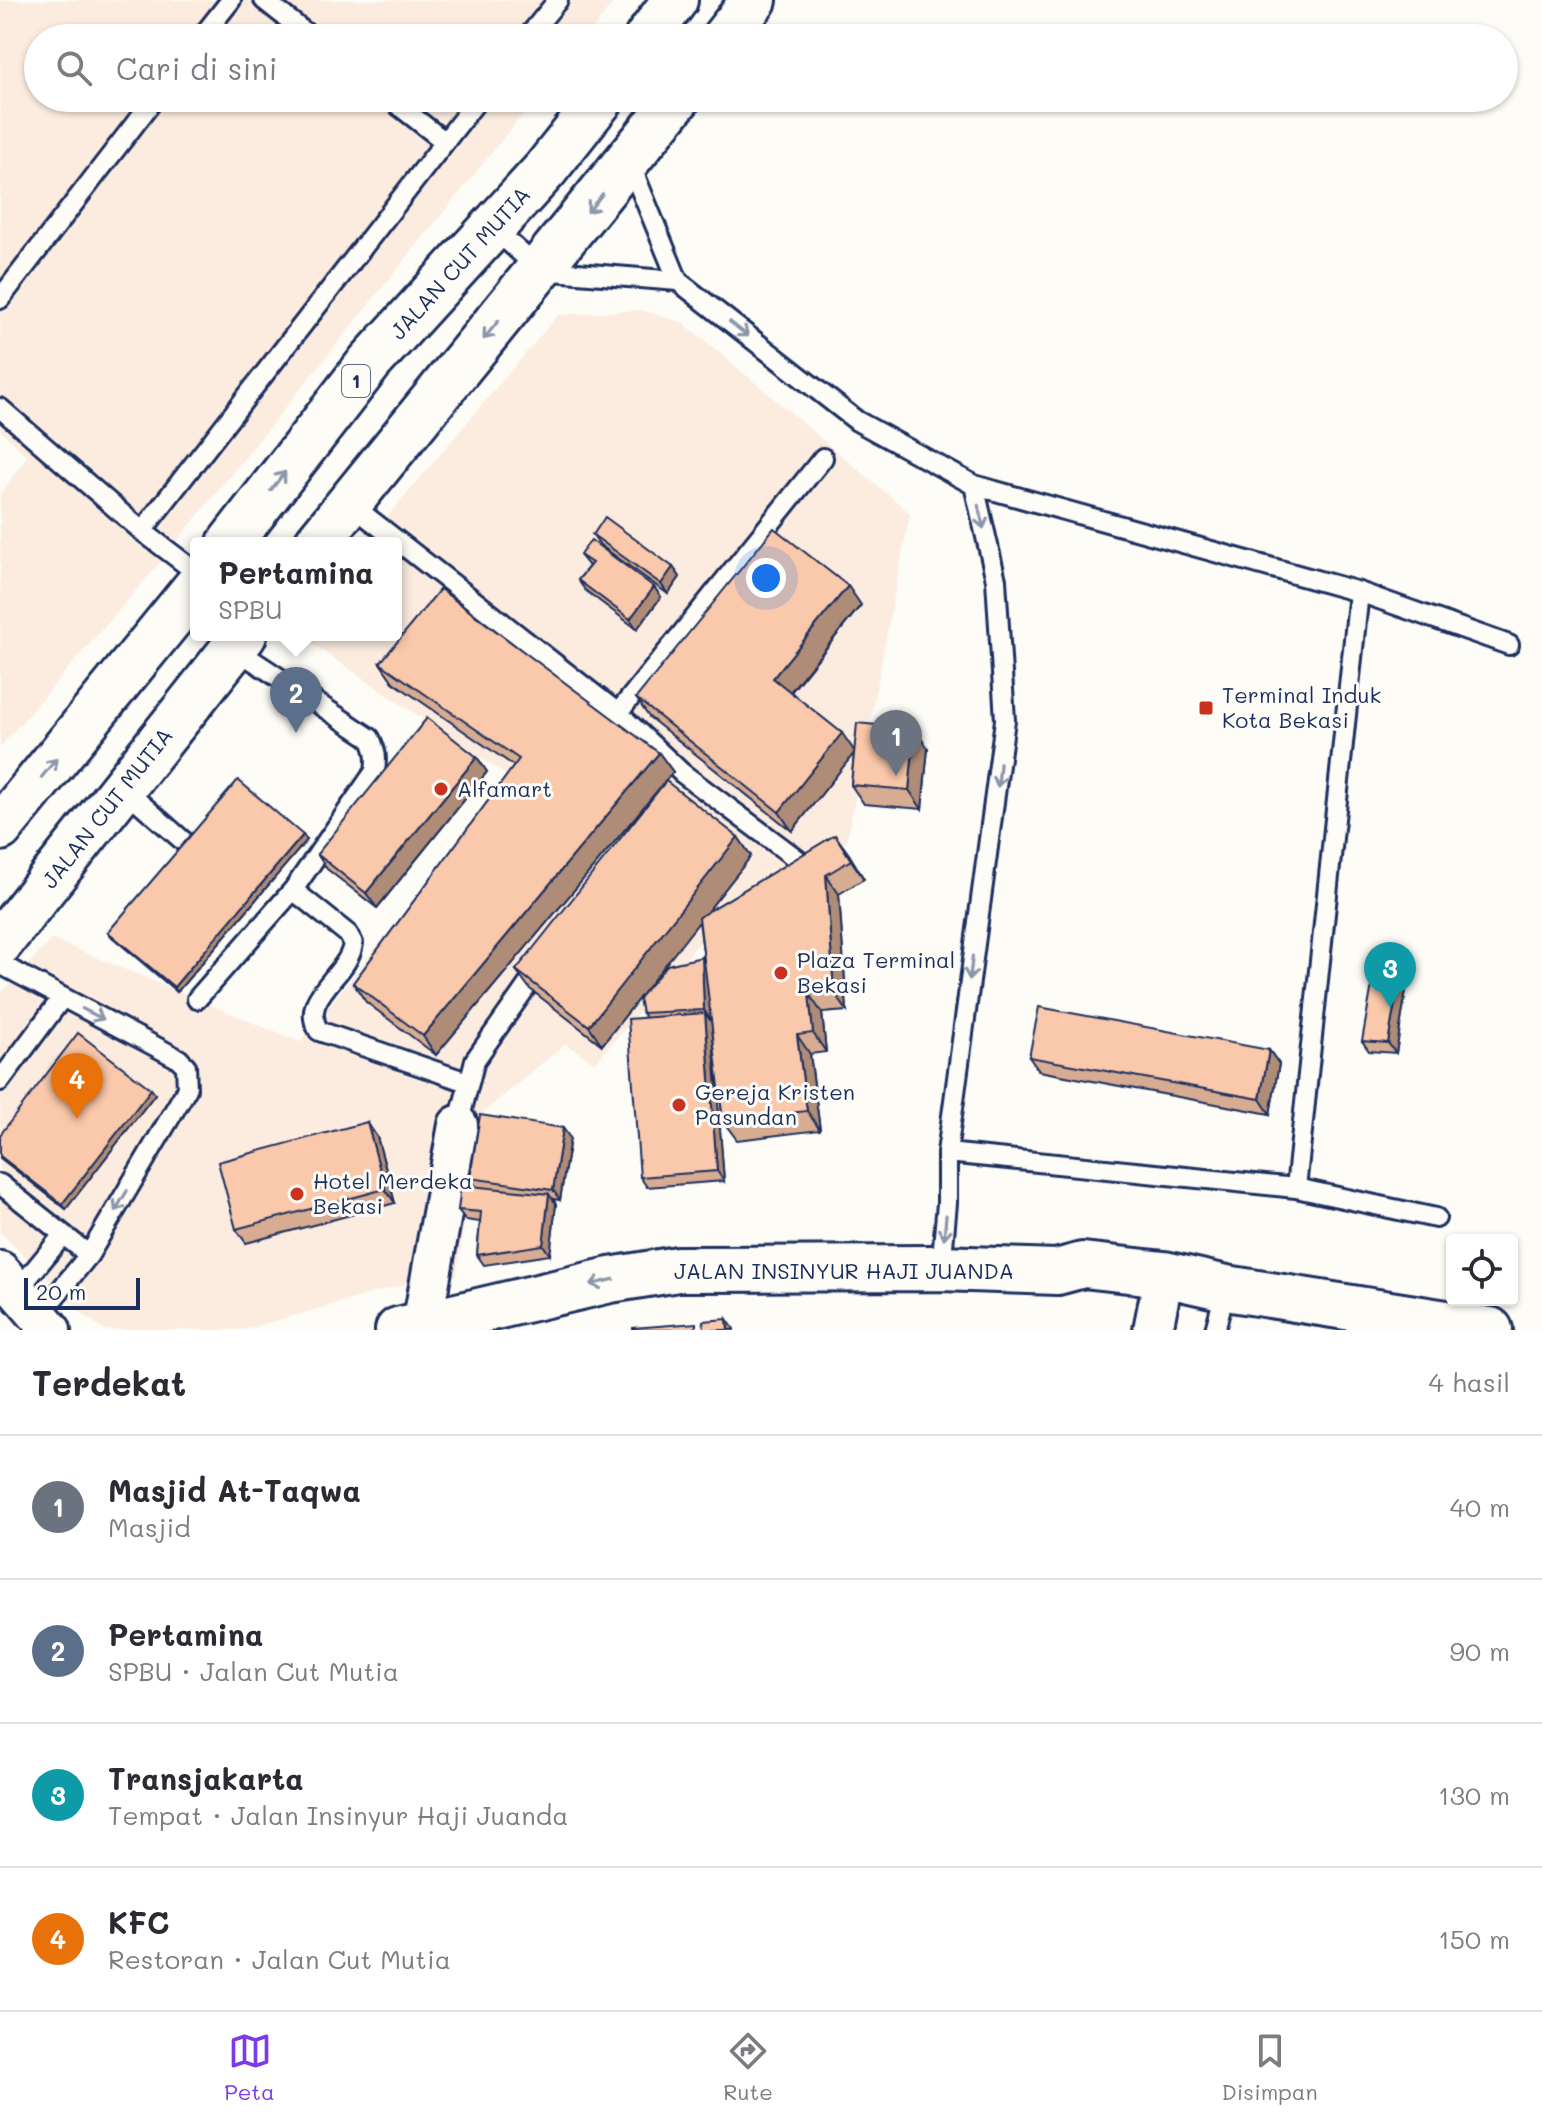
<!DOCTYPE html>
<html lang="id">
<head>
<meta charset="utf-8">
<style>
  body { margin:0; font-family:Mali,sans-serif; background:#f2f2f3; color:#2b2b33 }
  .controls { position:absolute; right:24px; bottom:24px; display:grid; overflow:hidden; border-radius:8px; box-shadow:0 2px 6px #0004 }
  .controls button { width:72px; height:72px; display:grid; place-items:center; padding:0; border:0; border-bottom:2px solid #e1e1e2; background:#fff; color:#2b2b33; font:40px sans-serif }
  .scale { position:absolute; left:24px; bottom:20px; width:116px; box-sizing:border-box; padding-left:8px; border:4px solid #1b2f5e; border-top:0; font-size:22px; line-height:28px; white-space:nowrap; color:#1b2f5e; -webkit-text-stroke:6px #fdfcf7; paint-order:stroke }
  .you { position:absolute; left:766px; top:578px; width:28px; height:28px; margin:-20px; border:6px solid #fff; border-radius:50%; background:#1a73e8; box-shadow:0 0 0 12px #1a73e833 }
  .badge { display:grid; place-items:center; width:52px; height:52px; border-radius:50%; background:#7c3aed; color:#fff; font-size:26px; font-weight:700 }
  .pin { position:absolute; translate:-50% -66px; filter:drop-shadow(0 2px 4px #0008) }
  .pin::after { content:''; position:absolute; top:42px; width:28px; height:24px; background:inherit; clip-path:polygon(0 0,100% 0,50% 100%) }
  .popup { position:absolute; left:190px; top:537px; width:212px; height:104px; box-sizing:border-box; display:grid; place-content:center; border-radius:8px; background:#fff; filter:drop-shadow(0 2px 6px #0005); font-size:26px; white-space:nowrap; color:#7c7c81 }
  .popup b { font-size:30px; color:#2b2b33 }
  .popup::after { content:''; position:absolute; left:50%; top:100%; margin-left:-16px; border:16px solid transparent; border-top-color:#fff }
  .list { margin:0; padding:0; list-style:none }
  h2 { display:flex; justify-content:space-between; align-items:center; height:104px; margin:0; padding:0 32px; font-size:34px }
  h2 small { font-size:26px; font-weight:400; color:#7c7c81 }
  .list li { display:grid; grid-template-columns:52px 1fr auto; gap:24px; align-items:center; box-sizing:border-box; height:144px; padding:0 32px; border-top:2px solid #e1e1e2 }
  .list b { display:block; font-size:30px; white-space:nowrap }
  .list p { margin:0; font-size:26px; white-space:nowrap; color:#7c7c81 }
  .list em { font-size:26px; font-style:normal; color:#7c7c81 }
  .icon { flex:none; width:44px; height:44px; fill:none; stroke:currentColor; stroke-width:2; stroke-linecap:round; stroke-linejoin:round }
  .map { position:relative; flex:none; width:1542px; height:1330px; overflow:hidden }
  .search { position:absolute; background:#fff; box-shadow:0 2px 6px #0004; left:24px; right:24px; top:24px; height:88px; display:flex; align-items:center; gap:20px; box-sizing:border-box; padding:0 28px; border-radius:44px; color:#7c7c81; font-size:30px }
  .sheet { height:680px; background:#fff }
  nav { display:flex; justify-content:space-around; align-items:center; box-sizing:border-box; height:112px; border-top:2px solid #e1e1e2; background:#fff; font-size:22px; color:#7c7c81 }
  nav a { display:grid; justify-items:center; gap:4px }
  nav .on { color:#7c3aed }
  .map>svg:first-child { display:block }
  .built { fill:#fcece0 }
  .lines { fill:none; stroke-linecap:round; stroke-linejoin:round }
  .service-casing { stroke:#1b2f5e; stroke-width:24 }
  .minor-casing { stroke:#1b2f5e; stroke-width:44 }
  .primary-casing { stroke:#1b2f5e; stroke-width:50 }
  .trunk-casing { stroke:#1b2f5e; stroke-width:50 }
  .service { stroke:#fdfcf7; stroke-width:18 }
  .minor { stroke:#fdfcf7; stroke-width:38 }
  .primary { stroke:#fdfcf7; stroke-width:44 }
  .trunk { stroke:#fdfcf7; stroke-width:44 }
  .wall { fill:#d7ac92; stroke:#1b2f5e; stroke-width:2; fill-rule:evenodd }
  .shaded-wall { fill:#af8c77; stroke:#1b2f5e; stroke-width:2 }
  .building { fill:#fac8aa; stroke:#1b2f5e; stroke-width:2 }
  .oneway { stroke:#8c96aa }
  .poi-dot { fill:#c8321e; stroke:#fdfcf7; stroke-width:3 }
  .labels { text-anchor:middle; stroke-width:6; stroke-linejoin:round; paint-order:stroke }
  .shield { fill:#fdfcf7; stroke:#5f6c8c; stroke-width:2 }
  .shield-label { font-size:20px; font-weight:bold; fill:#1b2f5e }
  .street-label { font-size:22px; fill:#1b2f5e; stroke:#fdfcf7 }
  .poi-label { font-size:22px; fill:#1b2f5e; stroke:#fdfcf7; text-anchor:start }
</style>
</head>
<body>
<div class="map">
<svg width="1542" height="1330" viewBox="0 0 1542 1330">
  <rect width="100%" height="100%" fill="#fdfcf7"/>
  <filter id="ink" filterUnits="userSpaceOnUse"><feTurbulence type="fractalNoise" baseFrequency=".0125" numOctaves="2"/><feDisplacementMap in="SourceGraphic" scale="16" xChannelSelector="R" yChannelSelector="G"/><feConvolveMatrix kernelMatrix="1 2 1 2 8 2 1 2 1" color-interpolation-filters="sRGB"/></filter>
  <g filter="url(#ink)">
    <path class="built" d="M0,0H616L585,38H38V98H536L153,571L0,747V494L27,456L0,430Z
      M641,310L684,323L910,513L847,841L707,934L595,1063L565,1044L478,1117L457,1276L413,1282L242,1330H104L82,1313L0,1232V994L52,939L300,1042L512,779L299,635H396V543H365L558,315Z"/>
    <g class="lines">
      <g class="service-casing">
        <path id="service" d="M264,0L312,38
          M201,38L231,0
          M527,38L558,0
          M389,98L444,141
          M629,161L678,281L857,421L974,485L996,580L1005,720L947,1153V1203L941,1268
          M493,228L540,270L678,281
          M0,299L155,98
          M0,408L142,531L196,572
          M974,485L1359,592L1509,645
          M349,503L618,713L682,773L797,859
          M142,531L479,98
          M618,713L823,458
          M123,788L189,846
          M293,890L348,934L353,943C350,975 297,997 319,1031L467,1082
          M0,964L179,1059L186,1066L187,1089L89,1255L39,1316
          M197,999L293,890L375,771C377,758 376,750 370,738L234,648
          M0,1081L62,998
          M458,1125L475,1060L541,966
          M947,1153L1296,1188L1436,1218
          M0,1184L89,1255
          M1296,1188L1359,592
          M17,1291L63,1235
          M1215,1330L1226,1288"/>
      </g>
      <g class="minor-casing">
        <path id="minor" d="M0,1271L51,1330
          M422,1325L458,1125
          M1153,1330L1164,1274"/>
      </g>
      <g class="primary-casing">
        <path id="primary" d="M398,1330L610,1280L678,1269L941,1268L1057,1272L1083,1265L1164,1274L1226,1288L1490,1330"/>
      </g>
      <g class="trunk-casing">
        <path id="trunk" d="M647,38L675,0
          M724,38L754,0
          M230,543L370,362L545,170L602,98
          M317,543L678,98
          M0,828L196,587
          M0,943L244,635"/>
      </g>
      <use href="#service" class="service"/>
      <use href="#minor" class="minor"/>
      <use href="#primary" class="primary"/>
      <use href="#trunk" class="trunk"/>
    </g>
    <path class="wall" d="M593,535L673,567L680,577L668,594L600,545Z
      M580,555L654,587L661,597L637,629L585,590L578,580L589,566Z
      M861,605L791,692L854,751L928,748L922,809L864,804L851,785L854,753L792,831L649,717L636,698Z
      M380,663L659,753L673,772L436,1055L366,1002L353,983L514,766L393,682Z
      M477,757L487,772L377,908L327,869L317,854Z
      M303,835L307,840L177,992L112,937L108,932Z
      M835,835L864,879L839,894L847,1011L822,1013L826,1052L810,1054L820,1130L737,1140L723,1121L712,1031L724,1181L647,1187L640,1177L645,1017L642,1013L639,998L602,1045L530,989L516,970L738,837L751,856L707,912ZM699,921L704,960L642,994Z
      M1403,955L1410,965L1396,1053L1369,1051L1362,1041Z
      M1269,1050L1279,1064L1270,1114L1039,1071L1029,1057Z
      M151,1089L155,1094L66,1209L0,1158V1135Z
      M377,1137L395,1203L246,1243L236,1229Z
      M570,1138L560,1200L553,1199L556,1204L550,1255L484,1265L477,1255L480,1222L466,1220L458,1210L476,1186L470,1178Z"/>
    <path class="shaded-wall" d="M673,567L680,577L668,594L661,584Z
      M848,586L861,605L786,697L773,678Z
      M654,587L661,597L637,629L630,619Z
      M915,729L928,748L922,809L909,790Z
      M842,733L855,752L792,831L779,812Z
      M659,753L673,772L436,1055L423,1036Z
      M477,757L487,772L377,908L366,893Z
      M303,835L307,840L177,992L174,987Z
      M835,835L849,854L864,879L851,860Z
      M738,837L751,856L602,1045L589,1026Z
      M826,875L839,894L847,1011L834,992Z
      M1403,955L1410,965L1396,1053L1388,1043Z
      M702,957L709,967L711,1020L704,1010Z
      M809,994L822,1013L826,1052L813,1033Z
      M705,1013L712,1023L724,1181L717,1171Z
      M797,1035L810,1054L820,1130L807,1111Z
      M1269,1050L1279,1064L1270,1114L1260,1099Z
      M151,1089L155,1094L66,1209L62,1204Z
      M367,1122L377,1137L395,1203L385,1189Z
      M563,1128L570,1138L560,1200L553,1190Z
      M549,1194L556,1204L550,1255L543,1245Z
      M727,1319L734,1329V1330H728Z"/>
    <path class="building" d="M605,517L673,567L661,584L593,535Z
      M774,528L848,586L773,678L842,733L779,812L636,698Z
      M591,540L654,587L630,619L578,580L592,563L580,555Z
      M440,589L659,753L423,1036L353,983L519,759L380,663Z
      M427,718L477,757L366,893L317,854Z
      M857,723L915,729L909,790L851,785Z
      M238,780L303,835L174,987L108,932Z
      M666,781L738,837L589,1026L516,970Z
      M835,835L851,860L826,875L834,992L809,994L813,1033L797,1035L807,1111L723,1121L699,917Z
      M1378,951L1403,955L1388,1043L1362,1041Z
      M702,957L704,1010L642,1013L639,998L667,965Z
      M1039,1007L1269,1050L1260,1099L1029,1057Z
      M705,1013L717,1171L640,1177L628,1019Z
      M78,1033L151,1089L62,1204L0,1156V1135Z
      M480,1115L563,1128L553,1190L470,1178Z
      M367,1122L385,1189L236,1229L218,1162Z
      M461,1185L549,1194L543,1245L477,1255L481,1212L458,1210Z
      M727,1319L728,1330H704L703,1321Z
      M696,1323V1330H633V1328Z"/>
    <defs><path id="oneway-shaft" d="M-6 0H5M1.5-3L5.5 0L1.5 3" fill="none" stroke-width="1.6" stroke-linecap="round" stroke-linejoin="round" transform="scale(2)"/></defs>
    <g class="oneway">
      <use href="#oneway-shaft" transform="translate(595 203) rotate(129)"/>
      <use href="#oneway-shaft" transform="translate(739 329) rotate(38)"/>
      <use href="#oneway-shaft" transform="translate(491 330) rotate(129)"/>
      <use href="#oneway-shaft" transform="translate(278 481) rotate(-52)"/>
      <use href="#oneway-shaft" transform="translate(981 517) rotate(77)"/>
      <use href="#oneway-shaft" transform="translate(49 768) rotate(-51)"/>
      <use href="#oneway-shaft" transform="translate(999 775) rotate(96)"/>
      <use href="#oneway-shaft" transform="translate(971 968) rotate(97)"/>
      <use href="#oneway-shaft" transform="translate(93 1014) rotate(27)"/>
      <use href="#oneway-shaft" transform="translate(121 1201) rotate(121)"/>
      <use href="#oneway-shaft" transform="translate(945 1227) rotate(95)"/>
      <use href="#oneway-shaft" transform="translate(602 1282) rotate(167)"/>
    </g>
  </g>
  <g class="poi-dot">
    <rect x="1198" y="700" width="16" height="16" rx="4"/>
    <circle cx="441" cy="789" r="8"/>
    <circle cx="781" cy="973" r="8"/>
    <circle cx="679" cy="1105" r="8"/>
    <circle cx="297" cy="1194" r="8"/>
  </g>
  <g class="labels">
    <rect class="shield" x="342" y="365" width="28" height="32" rx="6"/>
    <g class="shield-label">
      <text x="356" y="388">1</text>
    </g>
    <g class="street-label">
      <text transform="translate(460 263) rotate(-48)" y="8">JALAN CUT MUTIA</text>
      <text transform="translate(107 808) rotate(-52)" y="8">JALAN CUT MUTIA</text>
      <text x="844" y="1279">JALAN INSINYUR HAJI JUANDA</text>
    </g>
    <g class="poi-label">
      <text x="1222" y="703">Terminal Induk<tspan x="1222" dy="25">Kota Bekasi</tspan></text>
      <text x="457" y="797">Alfamart</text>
      <text x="797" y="968">Plaza Terminal<tspan x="797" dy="25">Bekasi</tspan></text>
      <text x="695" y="1100">Gereja Kristen<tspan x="695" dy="25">Pasundan</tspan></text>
      <text x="313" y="1189">Hotel Merdeka<tspan x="313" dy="25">Bekasi</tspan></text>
    </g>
  </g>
</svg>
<div class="controls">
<button><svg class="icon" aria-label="locate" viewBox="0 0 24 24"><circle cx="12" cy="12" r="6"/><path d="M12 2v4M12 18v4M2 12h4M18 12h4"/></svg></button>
</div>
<div class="scale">20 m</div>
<div class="you"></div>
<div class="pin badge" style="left:896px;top:776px;background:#6b7280">1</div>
<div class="pin badge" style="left:296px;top:733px;background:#5c6f8a">2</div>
<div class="popup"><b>Pertamina</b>SPBU</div>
<div class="pin badge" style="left:1390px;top:1008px;background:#0f9aa8">3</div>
<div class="pin badge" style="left:77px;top:1119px;background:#e8710a">4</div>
<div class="search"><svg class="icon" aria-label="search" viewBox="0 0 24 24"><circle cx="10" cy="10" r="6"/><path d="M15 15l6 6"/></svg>Cari di sini</div>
</div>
<section class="sheet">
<h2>Terdekat<small>4 hasil</small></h2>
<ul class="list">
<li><span class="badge" style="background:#6b7280">1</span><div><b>Masjid At-Taqwa</b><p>Masjid</p></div><em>40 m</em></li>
<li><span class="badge" style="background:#5c6f8a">2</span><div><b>Pertamina</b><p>SPBU · Jalan Cut Mutia</p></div><em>90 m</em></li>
<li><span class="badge" style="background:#0f9aa8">3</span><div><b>Transjakarta</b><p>Tempat · Jalan Insinyur Haji Juanda</p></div><em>130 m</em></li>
<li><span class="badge" style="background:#e8710a">4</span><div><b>KFC</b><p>Restoran · Jalan Cut Mutia</p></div><em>150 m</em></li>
</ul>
</section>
<nav>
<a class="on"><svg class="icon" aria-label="map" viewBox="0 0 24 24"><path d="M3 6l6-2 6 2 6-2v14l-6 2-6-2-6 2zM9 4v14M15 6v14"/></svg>Peta</a>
<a><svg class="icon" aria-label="directions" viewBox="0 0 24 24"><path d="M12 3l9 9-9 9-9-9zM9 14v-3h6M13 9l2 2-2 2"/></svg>Rute</a>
<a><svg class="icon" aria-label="saved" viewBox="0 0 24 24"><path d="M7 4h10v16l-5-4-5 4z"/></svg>Disimpan</a>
</nav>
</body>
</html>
